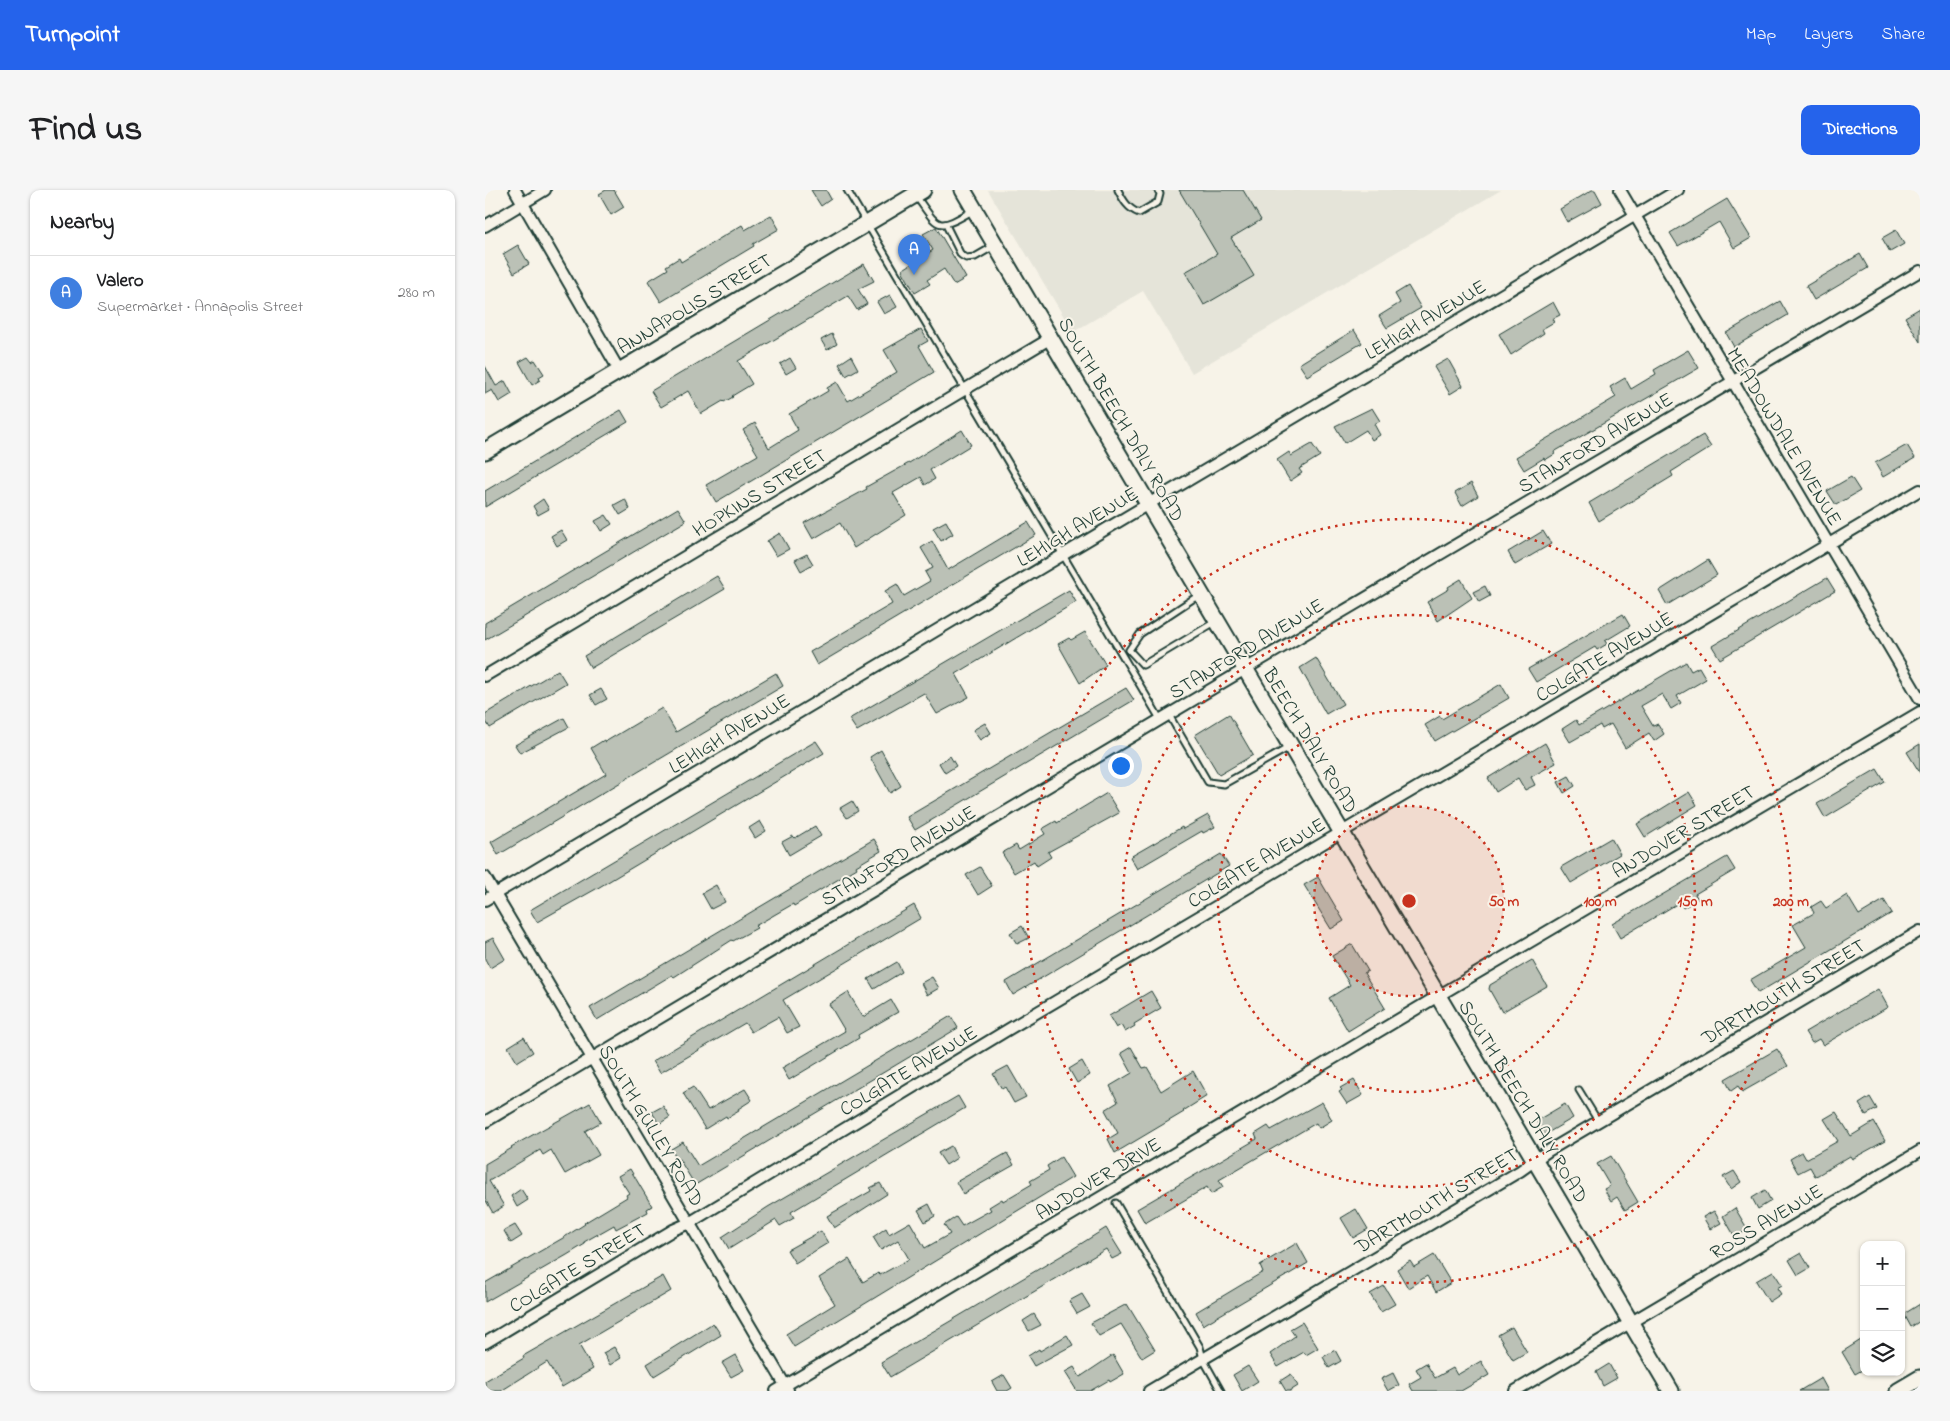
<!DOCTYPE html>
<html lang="en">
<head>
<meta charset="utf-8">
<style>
  body { margin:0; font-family:"Indie Flower",sans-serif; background:#f6f6f6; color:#202124 }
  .controls { position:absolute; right:15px; bottom:15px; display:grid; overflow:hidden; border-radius:10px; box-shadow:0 1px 4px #0004 }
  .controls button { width:45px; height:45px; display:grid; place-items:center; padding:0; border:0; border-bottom:1px solid #e0e0e0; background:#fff; color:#202124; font:25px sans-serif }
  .you { position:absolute; left:635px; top:575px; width:18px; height:18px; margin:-12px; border:4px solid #fff; border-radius:50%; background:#1a73e8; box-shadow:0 0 0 8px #1a73e833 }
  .badge { display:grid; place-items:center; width:32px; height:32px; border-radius:50%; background:#2563eb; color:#fff; font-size:16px; font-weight:700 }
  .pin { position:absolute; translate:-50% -41px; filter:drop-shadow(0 1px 2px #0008) }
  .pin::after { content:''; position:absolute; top:26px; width:18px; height:15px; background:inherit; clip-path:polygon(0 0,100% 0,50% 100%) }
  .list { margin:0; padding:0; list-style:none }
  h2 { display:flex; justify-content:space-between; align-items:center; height:65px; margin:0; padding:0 20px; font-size:21px }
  h2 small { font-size:16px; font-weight:400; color:#757577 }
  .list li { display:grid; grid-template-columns:32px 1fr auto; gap:15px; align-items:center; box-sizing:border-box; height:75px; padding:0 20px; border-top:1px solid #e0e0e0 }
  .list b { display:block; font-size:19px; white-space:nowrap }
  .list p { margin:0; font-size:16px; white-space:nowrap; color:#757577 }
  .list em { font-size:16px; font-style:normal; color:#757577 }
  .icon { flex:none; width:28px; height:28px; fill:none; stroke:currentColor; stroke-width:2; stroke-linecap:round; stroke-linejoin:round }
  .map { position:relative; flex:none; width:1435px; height:1201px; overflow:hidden; border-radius:10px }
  header { display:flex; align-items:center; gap:30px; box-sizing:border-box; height:70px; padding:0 25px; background:#2563eb; color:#fff }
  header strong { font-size:24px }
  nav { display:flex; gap:28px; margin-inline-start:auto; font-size:18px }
  .intro { display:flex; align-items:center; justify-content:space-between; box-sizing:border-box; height:120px; padding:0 30px }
  h1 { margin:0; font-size:35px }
  .button { padding:12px 22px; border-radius:10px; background:#2563eb; color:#fff; font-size:18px; font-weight:700 }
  main { display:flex; gap:30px; padding:0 30px }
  aside { flex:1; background:#fff; border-radius:10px; box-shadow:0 1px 4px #0004 }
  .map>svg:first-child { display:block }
  .built { fill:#e5e4d9 }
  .building { fill:#bbc1b6; stroke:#1f3d34 }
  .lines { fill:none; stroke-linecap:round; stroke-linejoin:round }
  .lane-casing { stroke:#1f3d34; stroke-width:9 }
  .street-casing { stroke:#1f3d34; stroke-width:14 }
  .secondary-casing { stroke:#1f3d34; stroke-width:19 }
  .lane { stroke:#f7f3e8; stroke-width:5 }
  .street { stroke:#f7f3e8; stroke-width:10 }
  .secondary { stroke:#f7f3e8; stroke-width:15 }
  .ring { fill:none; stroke:#c8321e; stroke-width:2.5; stroke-dasharray:2.5 5 }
  .labels { text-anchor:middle; stroke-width:4; stroke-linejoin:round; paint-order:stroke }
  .street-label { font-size:20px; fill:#1f3d34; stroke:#f7f3e8 }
  .centre { fill:#c8321e; stroke:#f7f3e8; stroke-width:2.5 }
  .ring-label { font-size:15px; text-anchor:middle; font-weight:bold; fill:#c8321e; stroke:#f7f3e8; stroke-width:4; stroke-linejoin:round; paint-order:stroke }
</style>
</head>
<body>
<header>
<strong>Turnpoint</strong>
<nav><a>Map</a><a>Layers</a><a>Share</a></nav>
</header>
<div class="intro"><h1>Find us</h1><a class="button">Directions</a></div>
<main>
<aside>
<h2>Nearby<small></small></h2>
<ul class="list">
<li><span class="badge" style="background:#3f7fe0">A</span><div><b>Valero</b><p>Supermarket · Annapolis Street</p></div><em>280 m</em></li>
</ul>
</aside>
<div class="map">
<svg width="1435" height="1201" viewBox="0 0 1435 1201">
  <rect width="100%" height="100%" fill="#f7f3e8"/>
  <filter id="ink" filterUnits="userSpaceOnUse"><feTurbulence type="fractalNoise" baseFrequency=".02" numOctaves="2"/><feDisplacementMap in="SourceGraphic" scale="10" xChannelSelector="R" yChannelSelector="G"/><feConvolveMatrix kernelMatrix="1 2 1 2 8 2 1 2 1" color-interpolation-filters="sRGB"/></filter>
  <g filter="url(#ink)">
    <path class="built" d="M503,0H1016L707,183L658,101L588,142Z"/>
    <path class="building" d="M121,0H129L139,17L126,25L114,4Z
      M326,0H341L346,9L336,16Z
      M694,0H758L776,30L746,48L769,86L719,115L700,82L732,64Z
      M1107,0H1110L1117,13L1082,32L1075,19Z
      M1242,9L1266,48L1249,58L1234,32L1193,56L1185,43Z
      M286,25L294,39L268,54L269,56L176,112L163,91L183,79L181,76L194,68L196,72L257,35L260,40Z
      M451,37L481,88L469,95L459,79L442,90L445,94L430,103L417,80L448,60L438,44Z
      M1411,40L1419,54L1405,62L1397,48Z
      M33,55L44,74L29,83L18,64Z
      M1375,64L1383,78L1329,110L1321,96Z
      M379,74L389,91L373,99L382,114L372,120L363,106L253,171L267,194L247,206L248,207L239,212L238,211L216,224L203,201L176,217L166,201Z
      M923,96L936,118L902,138L894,126L915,113L910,104Z
      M405,105L412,117L399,124L392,112Z
      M1295,111L1303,125L1249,157L1241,143Z
      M1068,112L1075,125L1067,129L1069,132L1057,139L1059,143L1026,165L1014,144Z
      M1435,118V152L1420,127Z
      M436,139L443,151L434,156L449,182L231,312L221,295L273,265L258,240L270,233L284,258L313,240L304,224L343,201L342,198L352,192L363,211L412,182L399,160Z
      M869,140L877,153L822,186L814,174Z
      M347,144L352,154L342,160L336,150Z
      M1203,160L1214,178L1069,262L1070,264L1060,270L1059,268L1039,280L1031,267L1131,207L1125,197L1140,188L1146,199L1171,184L1169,180Z
      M366,166L373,179L361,186L354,174Z
      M43,167L47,172L50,170L59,184L54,187L55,190L47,195L34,172Z
      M305,168L311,178L301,184L295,174Z
      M963,169L978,196L965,204L949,177Z
      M0,176L11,196L20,191L27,204L14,212L7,200L0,204Z
      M887,218L895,231L889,234L895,245L887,250L881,240L860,253L850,236Z
      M136,220L143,232L0,317V301Z
      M477,240L486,255L445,280L450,289L440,295L436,287L408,303L421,325L369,358L355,333L328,349L319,333L382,299L381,297L424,273Z
      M1218,245L1226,257L1186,282L1188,286L1114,331L1104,313Z
      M827,254L835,266L814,279L817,283L805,291L792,270L804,262L806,266Z
      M1422,255L1430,268L1398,287L1390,273Z
      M1366,287L1375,301L1351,315L1342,301Z
      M986,293L993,306L977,316L970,303Z
      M58,309L64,319L53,325L48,316Z
      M140,309L145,319L135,325L129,315Z
      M193,318L201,331L0,450V433Z
      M121,325L127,334L116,341L110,331Z
      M461,331L468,344L456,351L448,338Z
      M543,332L551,345L332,475L325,462L407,414L400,401L412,394L419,406L445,391L440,382L448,378L436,358L447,351L463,380Z
      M76,340L82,350L72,356L66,346Z
      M1058,341L1066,354L1030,375L1023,362Z
      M295,343L304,359L291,366L282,351Z
      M322,364L328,374L316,381L310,370Z
      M1223,370L1232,385L1182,415L1174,401Z
      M232,386L240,399L106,478L99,466Z
      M1342,388L1350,401L1235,469L1227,456Z
      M976,389L987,408L953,431L942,412L964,399L963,397Z
      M1000,396L1005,406L994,412L988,402Z
      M584,400L591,412L471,484L484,507L452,524L439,503L372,541L364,529Z
      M1138,424L1145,436L1120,451L1122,454L1112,460L1110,457L1051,492L1043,479Z
      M600,442L621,475L595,493L573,454L584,448L586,450Z
      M831,468L858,514L841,524L815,478Z
      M1201,472L1206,481L1214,477L1221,489L1192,506L1196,513L1186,519L1177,504L1156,516L1168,536L1173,534L1179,544L1169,551L1164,543L1140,558L1126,534L1117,539L1115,535L1085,552L1077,539L1091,530L1094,535Z
      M73,480L81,493L5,538L0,530V524Z
      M291,483L298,496L13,665L6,652L121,584L106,558L119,550L120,552L177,518L191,542Z
      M1016,494L1024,508L950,551L940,535L955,526L957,529Z
      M641,498L649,510L430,640L422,627Z
      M116,499L122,509L111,515L105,505Z
      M744,524L768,565L734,585L710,545Z
      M79,528L84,537L35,563L30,555Z
      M500,533L506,543L495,550L488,540Z
      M331,551L339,563L111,699L52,732L45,720Z
      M1060,553L1071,573L1046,587L1050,595L1040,600L1033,588L1011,602L1003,588Z
      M1435,554V583L1422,562Z
      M396,560L416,596L405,603L385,567Z
      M465,566L471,576L460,583L454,573Z
      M1392,579L1400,592L1340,628L1332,614Z
      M1084,586L1090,596L1079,603L1073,592Z
      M1204,602L1212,615L1160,647L1152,634Z
      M622,603L634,623L563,662L566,667L552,676L549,671L529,683L517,663L531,655L534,660L560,644L557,639L571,631L572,633Z
      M367,611L373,621L362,628L355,618Z
      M723,625L730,637L718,643L717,641L652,679L645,667L697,637L698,639Z
      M275,631L281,641L270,648L264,638Z
      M330,636L336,646L304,665L297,652L308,646L310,648Z
      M1126,648L1135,664L1086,693L1076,677Z
      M389,649L396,661L371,676L372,678L309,716L308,714L270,736L272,738L248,751L247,750L189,787L187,785L112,830L105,818Z
      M736,664L744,676L528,805L521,792Z
      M1242,667L1250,680L1210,704L1213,709L1198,718L1195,712L1135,748L1127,734Z
      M495,677L507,696L493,705L481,685Z
      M833,687L859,731L846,739L819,695Z
      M231,695L240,712L226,719L217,703Z
      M1362,705L1374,725L1399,710L1407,723L1273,803L1265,790L1321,757L1308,735L1329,723L1326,717L1336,711L1341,718Z
      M429,715L436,728L298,810L314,837L302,843L293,827L266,842L260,833L175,883L168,871Z
      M537,736L544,748L532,754L525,743Z
      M8,748L20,769L5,778L0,769V752Z
      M867,754L883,781L879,783L900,818L863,841L844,808L865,795L847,766Z
      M1047,770L1062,796L1017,822L1004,799L1005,795Z
      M412,772L417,782L389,799L383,789Z
      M447,787L454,798L442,805L436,793Z
      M1393,799L1403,817L1338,855L1334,849L1327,853L1320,842Z
      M666,801L676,818L649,834L650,836L640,842L636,835L631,838L624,826Z
      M363,802L378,827L406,810L413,822L373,845L374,848L304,890L297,878L360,841L344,814Z
      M466,826L473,838L210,995L194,969L192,970L186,959L198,952L213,976Z
      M39,847L48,862L32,872L23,857Z
      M646,857L658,878L662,877L676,901L708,881L722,906L698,921L699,922L630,963L623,949L633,943L620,920L633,912L625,896L647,883L636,863Z
      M1292,859L1303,876L1257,902L1253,896L1246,901L1240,889Z
      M597,871L605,885L592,893L584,879Z
      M523,876L541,907L529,913L520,897L517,899L508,884Z
      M869,890L878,905L862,914L854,902L857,900L855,898Z
      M208,897L223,920L260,899L267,910L253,919L254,921L242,928L241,926L220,939L198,903Z
      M473,906L480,918L306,1022L309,1028L295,1036L291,1030L244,1059L237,1047L283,1017Z
      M1385,907L1392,919L1381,925L1374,914Z
      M837,912L847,930L834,938L831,933L734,990L738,997L726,1004L722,997L660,1033L652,1019L772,949L770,944L783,936L786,940Z
      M105,913L116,932L100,941L114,965L80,984L66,960L58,965L55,960L4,991L19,1016L8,1023L0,1009V974L27,958L26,957Z
      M1080,914L1088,928L1059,945L1051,931Z
      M178,916L185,927L174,934L167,922Z
      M1351,922L1366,946L1389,932L1400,951L1367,969L1365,966L1333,985L1330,986L1325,977L1313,983L1305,969L1317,962L1321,969L1353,951L1339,929Z
      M466,956L472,968L461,975L453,963Z
      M522,963L529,975L478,1004L471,992Z
      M1126,966L1153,1012L1140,1020L1132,1007L1126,1011L1119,999L1125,996L1112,974Z
      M576,967L588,987L309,1157L301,1144L350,1114L334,1088L364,1069L378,1092L393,1083L395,1085L424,1069L413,1050L396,1060L388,1047L401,1038L404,1044L425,1032L440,1058L465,1044L459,1035L471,1027L477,1036L506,1020L504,1017L517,1009L518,1011L547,994L545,991L564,980L562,976Z
      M145,979L167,1016L162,1019L163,1022L131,1039L129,1035L99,1052L100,1054L82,1065L0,1112V1093L78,1048L100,1034L99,1033L142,1007L141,1005L144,1003L133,986Z
      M1249,981L1256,992L1246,999L1238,987Z
      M395,993L402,1004L349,1038L342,1026L386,1001L385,998Z
      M36,999L43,1010L32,1017L26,1006Z
      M1280,1000L1286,1011L1273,1019L1267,1008Z
      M444,1014L450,1026L440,1032L433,1020Z
      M1250,1018L1263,1040L1250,1047L1238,1026Z
      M871,1019L883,1039L868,1048L856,1028Z
      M1229,1021L1236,1033L1225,1039L1218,1027Z
      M30,1035L37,1046L26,1053L19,1041Z
      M621,1038L637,1064L627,1069L621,1059L405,1187L396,1172L586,1060Z
      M336,1041L343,1053L310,1073L302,1060Z
      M812,1053L823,1073L718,1135L711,1122L778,1082L775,1075Z
      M1316,1063L1325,1078L1313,1085L1304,1070Z
      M949,1065L966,1093L951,1102L942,1086L923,1098L912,1079L925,1071L929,1077Z
      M1288,1081L1297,1095L1292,1098L1296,1104L1284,1112L1271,1091Z
      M178,1086L186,1101L94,1155L108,1179L77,1197L62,1172L16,1201H0V1191L39,1168L38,1166Z
      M899,1096L910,1114L896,1122L885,1104Z
      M597,1104L605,1117L592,1124L584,1111Z
      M642,1114L670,1160L657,1168L636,1134L614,1146L606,1133Z
      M1435,1114V1131L1426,1137L1419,1124Z
      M549,1124L556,1135L544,1141L538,1131Z
      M817,1132L833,1158L821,1165L819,1162L793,1177L785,1164L810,1146L805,1139Z
      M228,1133L236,1145L169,1186L162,1174Z
      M1027,1137L1042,1162L1028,1170L1013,1145Z
      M582,1145L588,1155L549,1176L543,1166L554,1159L555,1161Z
      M1379,1148V1179L1370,1184L1357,1162Z
      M129,1157L136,1168L125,1175L118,1163Z
      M850,1160L856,1171L844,1178L838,1167Z
      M251,1165L259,1180L246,1187L237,1173Z
      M628,1165L639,1184L625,1192L624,1190L605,1201H592L580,1182L589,1177L595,1187Z
      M996,1171L1004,1185L976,1201H928L924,1194L936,1187L931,1179L941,1173L950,1188L968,1178L972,1185Z
      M1124,1174L1132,1188L1118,1196L1111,1182Z
      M763,1176L773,1191L757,1201L748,1185Z
      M908,1183L914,1195L903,1201L896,1189Z
      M806,1184L813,1196L805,1201H801L795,1191Z
      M519,1185L527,1198L522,1201H512L507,1192Z
      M1336,1188L1343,1201H1314Z"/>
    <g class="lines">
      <g class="lane-casing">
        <path id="lane" d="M362,0L675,529
          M633,0C638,10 643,19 654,23L673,12L675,4L673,0
          M431,6C454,38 451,42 487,21
          M461,35L476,65L481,68L490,67L509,56
          M714,405L655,444L644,460L658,475L730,432
          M684,525L723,592L739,594L803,558
          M1094,900L1113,931
          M631,1013L715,1157L718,1169L736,1201"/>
      </g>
      <g class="street-casing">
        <path id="street" d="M30,0L134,180
          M1135,0L1435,509
          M0,36L60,0
          M0,486L566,148
          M0,687L303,1200
          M0,710L643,326L1193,0
          M0,932L740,491L1435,81
          M0,1153L188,1040L204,1033L524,839L1435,300
          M291,1201L953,806L1435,522
          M664,1201L1035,981L1063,961L1435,741
          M1030,1201L1435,961"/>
      </g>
      <g class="secondary-casing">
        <path id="secondary" d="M478,0L1186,1201
          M0,261L438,0
          M1413,1201L1435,1188"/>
      </g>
      <use href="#lane" class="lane"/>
      <use href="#street" class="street"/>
      <use href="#secondary" class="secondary"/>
    </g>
  </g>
  <circle cx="924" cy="711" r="95" fill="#c8321e" fill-opacity=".12"/>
  <g class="ring">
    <circle cx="924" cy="711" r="95"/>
    <circle cx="924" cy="711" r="191"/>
    <circle cx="924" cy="711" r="286"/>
    <circle cx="924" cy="711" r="382"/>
  </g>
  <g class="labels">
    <g class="street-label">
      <text transform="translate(209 113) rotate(-31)" y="7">ANNAPOLIS STREET</text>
      <text transform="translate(940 129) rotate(-31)" y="7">LEHIGH AVENUE</text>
      <text transform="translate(637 229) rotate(60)" y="7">SOUTH BEECH DALY ROAD</text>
      <text transform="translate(1300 246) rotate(59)" y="7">MEADOWDALE AVENUE</text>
      <text transform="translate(1110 252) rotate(-31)" y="7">STANFORD AVENUE</text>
      <text transform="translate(274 302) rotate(-31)" y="7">HOPKINS STREET</text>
      <text transform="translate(592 336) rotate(-31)" y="7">LEHIGH AVENUE</text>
      <text transform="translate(761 458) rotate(-31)" y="7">STANFORD AVENUE</text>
      <text transform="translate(1119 466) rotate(-31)" y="7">COLGATE AVENUE</text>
      <text transform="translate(244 543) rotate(-31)" y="7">LEHIGH AVENUE</text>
      <text transform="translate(826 550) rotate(59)" y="7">BEECH DALY ROAD</text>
      <text transform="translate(1198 641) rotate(-31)" y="7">ANDOVER STREET</text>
      <text transform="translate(413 665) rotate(-31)" y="7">STANFORD AVENUE</text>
      <text transform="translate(771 672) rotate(-31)" y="7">COLGATE AVENUE</text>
      <text transform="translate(1298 801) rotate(-31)" y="7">DARTMOUTH STREET</text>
      <text transform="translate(423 880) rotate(-31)" y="7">COLGATE AVENUE</text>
      <text transform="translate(1039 911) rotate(59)" y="7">SOUTH BEECH DALY ROAD</text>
      <text transform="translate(167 935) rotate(59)" y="7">SOUTH GULLEY ROAD</text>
      <text transform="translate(613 988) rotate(-31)" y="7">ANDOVER DRIVE</text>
      <text transform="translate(951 1010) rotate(-31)" y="7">DARTMOUTH STREET</text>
      <text transform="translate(1281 1031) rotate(-31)" y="7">ROSS AVENUE</text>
      <text transform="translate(92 1077) rotate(-31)" y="7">COLGATE STREET</text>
    </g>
  </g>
  <circle cx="924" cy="711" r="8" class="centre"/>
  <g class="ring-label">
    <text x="1019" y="716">50 m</text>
    <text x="1115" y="716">100 m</text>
    <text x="1210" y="716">150 m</text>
    <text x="1306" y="716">200 m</text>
  </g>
</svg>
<div class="controls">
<button>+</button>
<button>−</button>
<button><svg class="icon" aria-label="layers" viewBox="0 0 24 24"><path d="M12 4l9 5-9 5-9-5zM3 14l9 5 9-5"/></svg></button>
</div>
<div class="you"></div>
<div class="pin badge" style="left:429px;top:85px;background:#3f7fe0">A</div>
</div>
</main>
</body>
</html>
